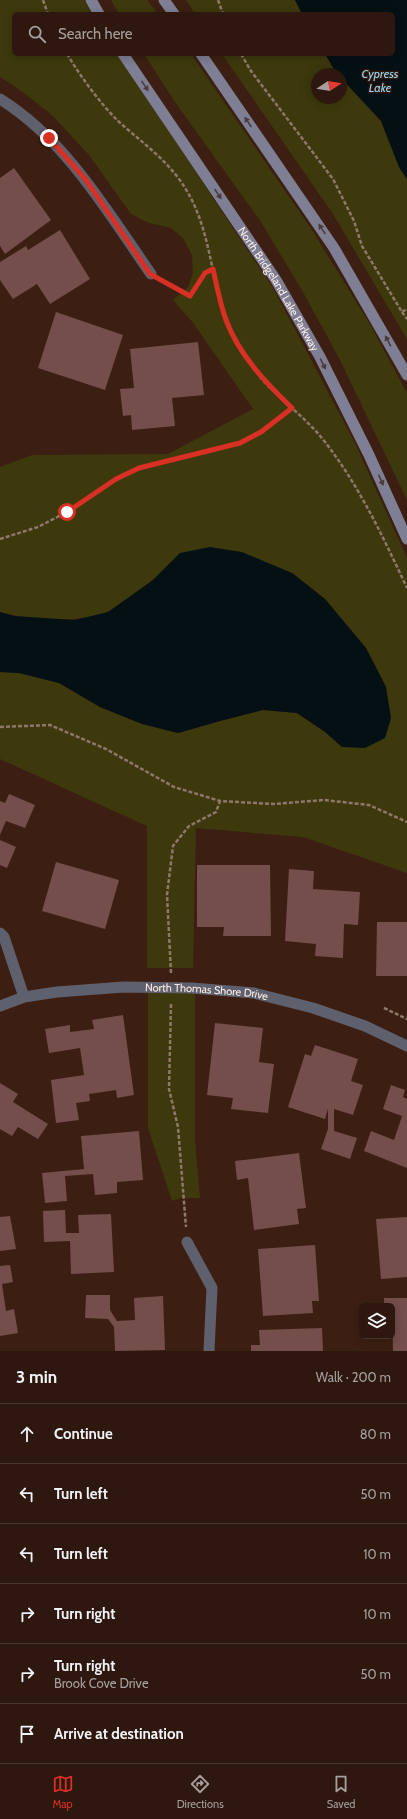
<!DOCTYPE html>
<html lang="en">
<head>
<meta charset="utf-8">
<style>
  body { margin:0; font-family:Cabin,sans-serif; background:#39241c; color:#f1f3f6 }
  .controls { position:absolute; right:12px; bottom:12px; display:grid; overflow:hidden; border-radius:6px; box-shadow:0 2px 10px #0003 }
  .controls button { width:36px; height:36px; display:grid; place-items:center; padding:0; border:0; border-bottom:1px solid #48362e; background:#2d170e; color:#f1f3f6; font:20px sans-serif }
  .compass { position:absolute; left:311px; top:68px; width:36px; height:36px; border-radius:50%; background:#2d170e; box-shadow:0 2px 10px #0003; rotate:78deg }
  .stop { position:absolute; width:12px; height:12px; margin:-9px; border:3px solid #d93025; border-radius:50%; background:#fff }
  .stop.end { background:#d93025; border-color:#fff; box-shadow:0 1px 4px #0008 }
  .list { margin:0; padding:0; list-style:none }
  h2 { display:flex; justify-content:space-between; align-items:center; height:52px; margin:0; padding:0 16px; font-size:17px }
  h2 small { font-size:13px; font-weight:400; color:#a79f9e }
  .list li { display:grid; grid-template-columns:26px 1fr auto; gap:12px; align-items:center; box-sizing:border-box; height:60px; padding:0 16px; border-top:1px solid #48362e }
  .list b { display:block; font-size:15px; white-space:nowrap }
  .list p { margin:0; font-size:13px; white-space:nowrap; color:#a79f9e }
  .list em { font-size:13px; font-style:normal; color:#a79f9e }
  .icon { flex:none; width:22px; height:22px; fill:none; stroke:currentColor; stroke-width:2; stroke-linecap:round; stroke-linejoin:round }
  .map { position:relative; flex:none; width:407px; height:1351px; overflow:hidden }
  .search { position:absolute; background:#2d170e; box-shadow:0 2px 10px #0003; left:12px; right:12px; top:12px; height:44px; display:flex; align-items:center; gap:10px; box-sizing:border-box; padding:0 14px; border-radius:6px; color:#a79f9e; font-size:15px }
  .sheet { height:412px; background:#2d170e }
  nav { display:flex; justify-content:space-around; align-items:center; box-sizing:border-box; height:56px; border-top:1px solid #48362e; background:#2d170e; font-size:11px; color:#a79f9e }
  nav a { display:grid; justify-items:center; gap:2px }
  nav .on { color:#d93025 }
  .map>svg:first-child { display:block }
  .green { fill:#3d390d }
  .water { fill:#051015 }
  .building { fill:#734e4b }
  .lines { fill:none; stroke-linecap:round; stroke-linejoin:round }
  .path { stroke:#8e776c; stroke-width:2.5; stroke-dasharray:4 2; stroke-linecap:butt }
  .minor { stroke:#5f606e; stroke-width:11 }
  .secondary { stroke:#7e7f95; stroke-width:11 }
  .oneway { fill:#4c3b3a }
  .route { stroke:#d93025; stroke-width:5 }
  .labels { text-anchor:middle; stroke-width:3; stroke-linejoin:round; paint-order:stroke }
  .street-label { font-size:11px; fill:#feeee7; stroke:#311609 }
  .water-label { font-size:12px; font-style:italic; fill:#92d7f3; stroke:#311609 }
</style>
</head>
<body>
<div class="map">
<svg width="407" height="1351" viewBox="0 0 407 1351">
  <rect width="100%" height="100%" fill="#3c1f12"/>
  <path class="green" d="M0,0H84L92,14H14V54H117L273,288L355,443L407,558V873L303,837L196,828L193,968H147V826L0,759V672L19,673L59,683L100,707L142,724L178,733L220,721L263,710L297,713L325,732L342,747L386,687L366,648L325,599L292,573L180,553C159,574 136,598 109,611C82,624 28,620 0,612V467L32,455L168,454L253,409L194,324L173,300L188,287L193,273L192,255L183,238L171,228L146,222L131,214L89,155L52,115L16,87L0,77Z
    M111,0H147L158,14H119Z
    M186,0H295L302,14H195Z
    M144,54H191L312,230L371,326L407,393V500L340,360L303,292L261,222L175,102Z
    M222,54H325L337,74H317V98H341V78L381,121L399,167L407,179V339L333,214Z
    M148,991L195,992V1140L200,1198H181L172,1201L148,1128Z"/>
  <path class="water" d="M295,0H407V179L399,167L381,121L341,78V74H337L325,54H393V14H302Z
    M210,547L242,552L292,573L325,599L366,648L386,687L391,718L385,738L365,748L342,747L325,732L297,713L263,710L220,721L178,733L142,724L100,707L59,683L19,673L0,672V612L14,616L75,620L108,612L153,580L180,553Z"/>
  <path class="building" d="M14,168L51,220L5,254L0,246V178Z
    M60,230L90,279L50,304L37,284L13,299L0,280V262L26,246L28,250Z
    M56,312L123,335L105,390L38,368Z
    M198,342L204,395L172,398L175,426L132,430L131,415L123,416L120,389L134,388L130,349Z
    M9,794L35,805L25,828L6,821L0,835V801L5,803Z
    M0,840L16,847L7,868L0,865Z
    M56,862L119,880L105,929L42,911Z
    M197,865H270L271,936H223L224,927H197Z
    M289,869L314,871L313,889L360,892L358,925L344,924L343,958L315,956L316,944L285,941Z
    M377,922H407V976H376Z
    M123,1015L134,1095L117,1098L116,1090L89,1094L90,1101L76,1103L79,1120L56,1123L51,1080L84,1075L80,1048L49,1053L45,1029L70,1025V1032L94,1029L92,1020Z
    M215,1023L263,1028L259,1062L274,1064L268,1113L231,1109L233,1098L207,1095Z
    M315,1045L358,1059L351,1081L363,1085L353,1115L334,1109V1131L357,1138L350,1159L321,1149L328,1129V1109L325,1119L288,1107L305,1054L311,1056Z
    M0,1083L18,1094L13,1102L48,1124L38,1139L18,1127L12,1136L0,1129Z
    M391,1085L405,1090L403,1097L407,1099V1168L364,1151L371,1131L394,1140L402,1116L383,1109Z
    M139,1131L143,1180L117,1182V1193L95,1195L93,1174L65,1176L67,1201L45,1203L42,1173L84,1169L81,1136Z
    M299,1153L306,1208L297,1209L299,1224L254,1230L248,1178L237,1180L235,1161Z
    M65,1210L66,1233H79L78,1215L111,1214L114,1272L71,1274L70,1241L44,1242L43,1211Z
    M10,1216L16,1249L0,1251V1217Z
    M407,1217V1277L381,1279L376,1219Z
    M315,1245L319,1301H312L313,1313L263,1316L258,1249Z
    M10,1265L13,1282L2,1284L6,1311L14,1309L18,1333L0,1336V1266Z
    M86,1295H110V1310L117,1321L135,1320L134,1298L163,1296L165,1350L115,1351L114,1327L108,1319L85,1318Z
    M384,1298H407V1351H393L392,1306H384Z
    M322,1328L323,1351H251V1345H260L259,1330Z"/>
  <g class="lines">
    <path class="path" d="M43,0L48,14
      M218,0L223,14
      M67,54C81,77 99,102 118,121C139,140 162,156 179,179C216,229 207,288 236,340C245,356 255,372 267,385C286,404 308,420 325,442C360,487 383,537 407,588
      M241,54L251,71L333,179L354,221L362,246L402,312L407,309
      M165,282L190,296L205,273L213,269
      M402,312L407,319
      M0,539L38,527L67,512L116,479L139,468L240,443L261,432L292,408
      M0,727L50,725L106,749L174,787L220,801L274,804L324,800L369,805L407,822
      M171,973L167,895L173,846L189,826L216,812L220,801
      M171,1004L169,1089L178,1127L186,1227
      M384,1008L407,1019"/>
    <g class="minor">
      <path d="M0,99C67,141 107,211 151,274"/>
      <path d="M0,933L4,937L24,997"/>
      <path id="s1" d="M0,1006L24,997L57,992L124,987L192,988L254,993L313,1008L365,1026L407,1046"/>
      <path d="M187,1242L212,1288L209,1351"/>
    </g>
    <g class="secondary">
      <path d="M91,0L99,14"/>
      <path d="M164,0L174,14"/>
      <path id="s2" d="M123,54L276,280L320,357L369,455L407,539"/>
      <path d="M201,54L334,248L407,375"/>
    </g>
  </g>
  <defs><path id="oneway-solid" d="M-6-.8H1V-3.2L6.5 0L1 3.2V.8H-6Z"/></defs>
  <g class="oneway">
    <use href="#oneway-solid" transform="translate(145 86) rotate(56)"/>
    <use href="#oneway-solid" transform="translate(248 122) rotate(-124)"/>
    <use href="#oneway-solid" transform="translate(218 194) rotate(56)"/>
    <use href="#oneway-solid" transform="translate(322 229) rotate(-124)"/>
    <use href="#oneway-solid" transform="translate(388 341) rotate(-118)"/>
    <use href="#oneway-solid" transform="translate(323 364) rotate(63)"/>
    <use href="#oneway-solid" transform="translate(381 480) rotate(66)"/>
  </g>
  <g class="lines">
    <path class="route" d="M49,138L86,180L150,274L190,296L205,273L213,269C217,286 220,304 226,320C239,355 266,383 292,408L261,432L240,443L139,468L116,479L67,512"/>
  </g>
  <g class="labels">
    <g class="street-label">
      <text dy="4" stroke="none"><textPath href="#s2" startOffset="282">North Bridgeland Lake Parkway</textPath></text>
      <text dy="4" stroke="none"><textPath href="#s1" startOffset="209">North Thomas Shore Drive</textPath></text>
    </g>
    <g class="water-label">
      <text x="380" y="78">Cypress<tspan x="380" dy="14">Lake</tspan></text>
    </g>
  </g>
</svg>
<div class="controls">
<button><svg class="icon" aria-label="layers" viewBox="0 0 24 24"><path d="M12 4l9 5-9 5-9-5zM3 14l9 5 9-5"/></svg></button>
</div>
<svg class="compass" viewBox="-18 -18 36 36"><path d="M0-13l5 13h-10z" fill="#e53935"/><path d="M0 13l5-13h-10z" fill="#a79f9e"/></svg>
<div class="stop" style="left:67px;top:512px"></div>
<div class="stop end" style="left:49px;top:138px"></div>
<div class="search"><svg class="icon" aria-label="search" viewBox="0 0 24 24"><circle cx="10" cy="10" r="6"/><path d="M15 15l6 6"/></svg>Search here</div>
</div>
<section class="sheet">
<h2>3 min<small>Walk · 200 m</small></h2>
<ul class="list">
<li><svg class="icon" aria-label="ahead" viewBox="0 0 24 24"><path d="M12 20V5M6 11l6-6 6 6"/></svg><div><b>Continue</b></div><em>80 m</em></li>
<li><svg class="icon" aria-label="left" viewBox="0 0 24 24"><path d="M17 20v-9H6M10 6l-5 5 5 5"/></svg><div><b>Turn left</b></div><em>50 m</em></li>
<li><svg class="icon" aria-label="left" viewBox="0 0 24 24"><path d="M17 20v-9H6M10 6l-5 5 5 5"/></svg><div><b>Turn left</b></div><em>10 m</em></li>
<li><svg class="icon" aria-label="right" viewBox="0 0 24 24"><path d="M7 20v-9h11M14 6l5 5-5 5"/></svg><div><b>Turn right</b></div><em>10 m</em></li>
<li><svg class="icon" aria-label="right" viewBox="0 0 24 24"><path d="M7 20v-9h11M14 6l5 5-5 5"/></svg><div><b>Turn right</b><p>Brook Cove Drive</p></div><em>50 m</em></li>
<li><svg class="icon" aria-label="arrive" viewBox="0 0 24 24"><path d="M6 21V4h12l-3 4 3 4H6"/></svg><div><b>Arrive at destination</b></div></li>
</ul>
</section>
<nav>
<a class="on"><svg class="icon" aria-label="map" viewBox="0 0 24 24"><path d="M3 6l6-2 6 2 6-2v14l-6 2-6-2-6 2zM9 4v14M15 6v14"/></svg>Map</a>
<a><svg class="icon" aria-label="directions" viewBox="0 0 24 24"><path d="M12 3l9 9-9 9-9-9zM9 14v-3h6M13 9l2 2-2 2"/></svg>Directions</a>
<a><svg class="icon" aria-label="saved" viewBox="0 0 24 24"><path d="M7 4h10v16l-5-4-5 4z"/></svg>Saved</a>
</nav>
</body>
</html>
